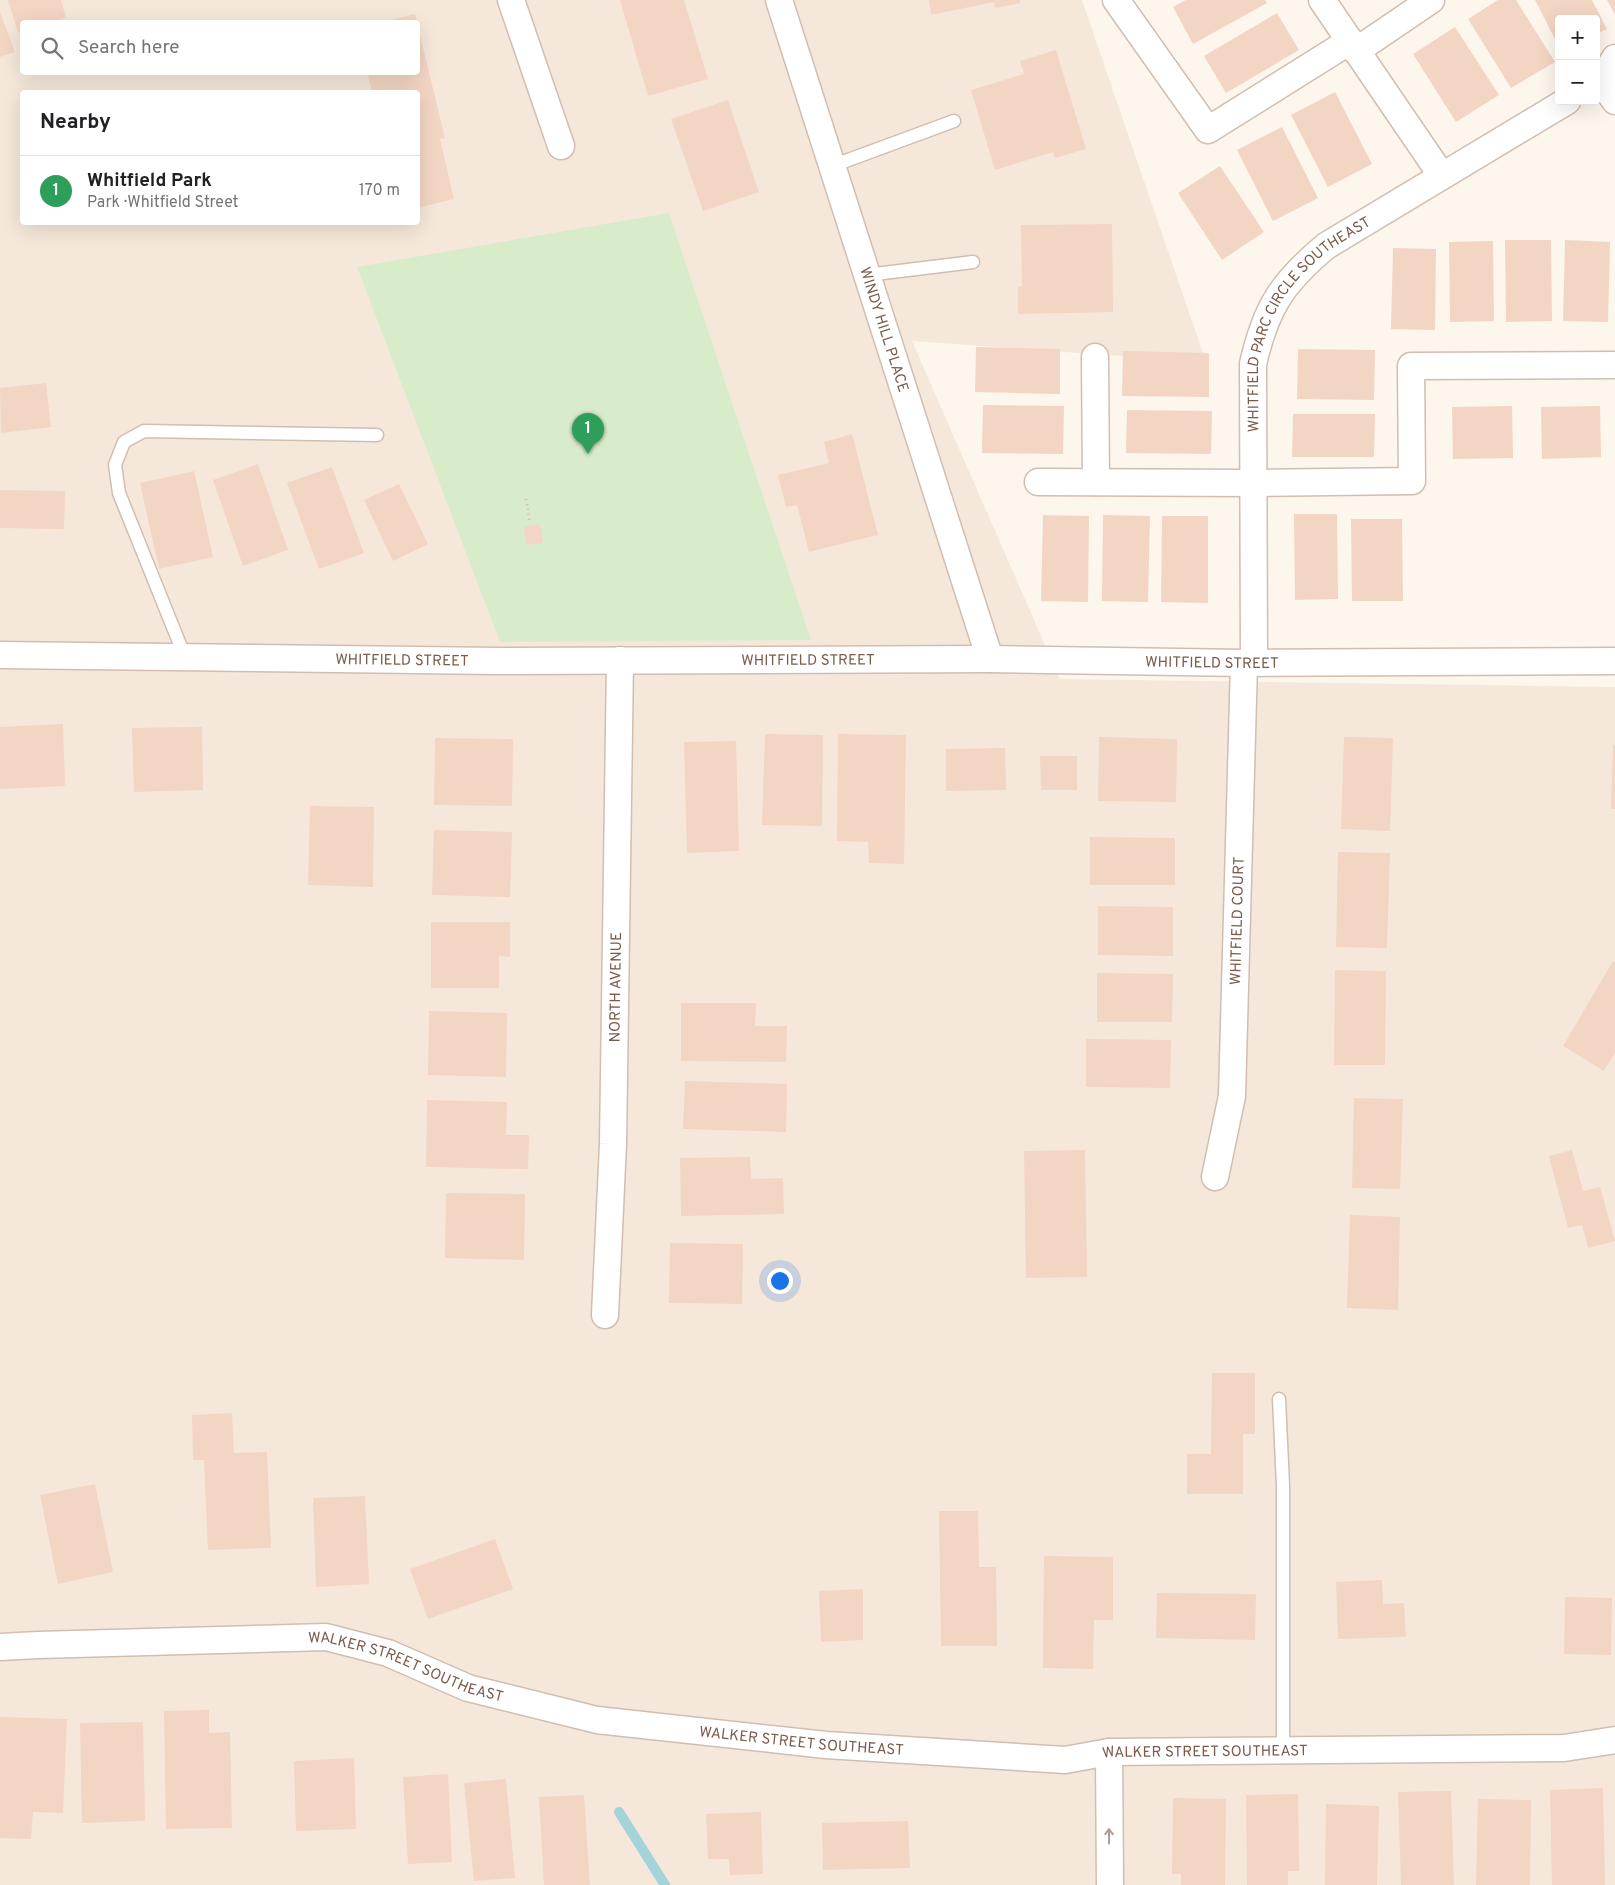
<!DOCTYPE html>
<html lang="en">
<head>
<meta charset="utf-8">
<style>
  body { margin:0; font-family:Overpass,sans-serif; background:#f6f6f6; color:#202124 }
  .controls { position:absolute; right:15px; top:15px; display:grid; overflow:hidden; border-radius:5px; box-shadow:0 5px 20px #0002 }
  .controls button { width:45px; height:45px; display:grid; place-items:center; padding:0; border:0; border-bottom:1px solid #e0e0e0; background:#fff; color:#202124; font:25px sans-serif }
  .you { position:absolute; left:779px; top:1280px; width:18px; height:18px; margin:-12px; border:4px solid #fff; border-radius:50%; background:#1a73e8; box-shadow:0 0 0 8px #1a73e833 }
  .badge { display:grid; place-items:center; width:32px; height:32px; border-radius:50%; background:#e76f51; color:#fff; font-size:16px; font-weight:700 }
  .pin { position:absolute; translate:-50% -41px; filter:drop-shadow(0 1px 2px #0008) }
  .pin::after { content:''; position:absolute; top:26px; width:18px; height:15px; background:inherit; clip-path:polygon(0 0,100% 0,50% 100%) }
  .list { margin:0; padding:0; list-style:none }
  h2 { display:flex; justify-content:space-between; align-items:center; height:65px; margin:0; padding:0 20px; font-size:21px }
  h2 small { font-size:16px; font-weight:400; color:#757577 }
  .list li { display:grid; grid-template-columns:32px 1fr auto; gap:15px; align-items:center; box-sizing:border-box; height:70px; padding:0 20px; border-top:1px solid #e0e0e0 }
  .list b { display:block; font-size:19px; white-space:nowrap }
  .list p { margin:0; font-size:16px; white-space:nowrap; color:#757577 }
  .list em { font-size:16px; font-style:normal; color:#757577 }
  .icon { flex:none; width:28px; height:28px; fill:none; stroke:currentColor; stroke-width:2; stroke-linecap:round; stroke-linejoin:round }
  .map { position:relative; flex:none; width:1615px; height:1885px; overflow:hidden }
  .search { position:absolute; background:#fff; box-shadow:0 5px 20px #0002; left:20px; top:20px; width:400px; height:55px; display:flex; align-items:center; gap:12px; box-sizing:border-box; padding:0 18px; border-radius:5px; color:#757577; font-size:19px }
  .panel { position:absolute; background:#fff; box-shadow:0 5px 20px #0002; left:20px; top:90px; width:400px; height:135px; border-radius:5px }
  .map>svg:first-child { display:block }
  .residential { fill:#f5e8da; fill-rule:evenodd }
  .green { fill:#d8ecc9 }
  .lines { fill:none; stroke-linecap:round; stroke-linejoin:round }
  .stream { stroke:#a5d3da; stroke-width:10 }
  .building { fill:#f3d5c3 }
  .lane-casing { stroke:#d1beb0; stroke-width:15 }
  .street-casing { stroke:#d1beb0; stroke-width:29 }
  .path { stroke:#d9b8a5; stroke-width:3; stroke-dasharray:1 4; stroke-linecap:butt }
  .lane { stroke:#fff; stroke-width:12 }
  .street { stroke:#fff; stroke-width:26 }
  .oneway { stroke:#af9d94 }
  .labels { text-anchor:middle; stroke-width:4; stroke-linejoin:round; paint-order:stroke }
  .street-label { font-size:15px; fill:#7a5c4d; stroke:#fffaf3 }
</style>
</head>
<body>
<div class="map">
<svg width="1615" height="1885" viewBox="0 0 1615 1885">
  <rect width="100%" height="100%" fill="#fdf6ec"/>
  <path class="residential" d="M0,0H1082L1206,362L912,341L1060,679L1615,687V1885H0ZM22,22H418V72H22ZM22,92H418V222H22Z"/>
  <path class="green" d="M669,213L811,640L500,642L357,267Z"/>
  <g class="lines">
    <path class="stream" d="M619,1812L665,1885"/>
  </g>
  <path class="building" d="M8,0H61L66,18L52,22H22V32L18,33Z
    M620,0H684L708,79L648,96Z
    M929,0H1020V3L995,8L994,2L931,15Z
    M1186,0H1265L1267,3L1193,44L1173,7Z
    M1498,0H1516L1555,62L1511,88L1468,19Z
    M1535,0H1592L1607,29L1596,34V19H1559V47Z
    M1607,0H1615V15Z
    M0,12L15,52L0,57Z
    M1277,13L1299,50L1226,93L1204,56Z
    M415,14L417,22H384Z
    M418,27L445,138L440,139L454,199L418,208V92H372L367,72H418Z
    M1455,27L1499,95L1456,122L1413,54Z
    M1056,50L1086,149L1055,158L1053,152L995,170L971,90L1024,74L1020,61Z
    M1335,92L1372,164L1328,187L1291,115Z
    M728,100L759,192L703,211L671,119Z
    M1282,127L1318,198L1273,221L1237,150Z
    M1220,166L1264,232L1222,260L1178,193Z
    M1112,224L1113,312L1018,314V287L1022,286L1021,225Z
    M1505,240H1551L1552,321L1506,322Z
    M1565,240L1610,242L1608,322L1563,321Z
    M1493,241L1494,321L1450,322L1449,242Z
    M1393,248L1436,249L1435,330L1391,329Z
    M976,347L1060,349V394L975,392Z
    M1298,349L1375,350L1374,400L1297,399Z
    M1123,351L1209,353V397L1122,396Z
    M46,383L51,427L1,433L0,388Z
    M983,405L1064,406L1063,454L982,453Z
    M1512,406L1513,458L1453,459L1452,407Z
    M1600,406L1601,457L1542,459L1541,407Z
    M1127,410L1212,411L1211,454L1126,453Z
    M1293,414H1375L1374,457H1292Z
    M852,434L878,535L809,552L797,505L786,507L778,475L829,463L824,442Z
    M258,464L288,550L243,566L213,480Z
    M332,467L364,553L319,569L287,483Z
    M194,471L213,557L159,569L140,483Z
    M399,484L428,544L393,561L364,500Z
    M0,490L65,491L64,529L0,528Z
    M1294,514H1337L1338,599L1295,600Z
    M1043,515L1089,516L1088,602L1041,601Z
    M1103,515L1150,516L1148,602L1102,601Z
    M1162,516H1208V603L1161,602Z
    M1351,519H1402L1403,601H1352Z
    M540,524L543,543L526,545L524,527Z
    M63,724L65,786L0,789V727Z
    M202,727L203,790L134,792L132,728Z
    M765,734L823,735L822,826L762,825Z
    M838,734L906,735L904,864L869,863L868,842L837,841Z
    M1099,737L1177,739L1176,802L1098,801Z
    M1344,737L1393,738L1390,831L1341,829Z
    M435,738L513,739L512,806L434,805Z
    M736,741L739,851L687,853L684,742Z
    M1613,745L1615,746V809H1611Z
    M1005,748L1006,790L946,791V749Z
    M1040,756H1077V790H1041Z
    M310,806L374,807L373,887L308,885Z
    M434,830L512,832L510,897L432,895Z
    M1090,837L1175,838V885H1090Z
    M1338,852L1390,853L1387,948L1336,947Z
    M1098,906L1173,907V956L1098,955Z
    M431,922H510V957L499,956V988H431Z
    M1613,961L1615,962V1053L1604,1071L1563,1046Z
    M1335,970L1386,971L1385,1065H1334Z
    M1097,973L1173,974L1172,1022H1097Z
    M681,1003H756L755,1026H787L786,1062L681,1061Z
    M429,1011L507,1013L506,1077L428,1075Z
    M1086,1039L1171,1040L1170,1088L1086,1087Z
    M685,1081L787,1084L786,1132L683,1129Z
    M1354,1098L1403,1099L1400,1189L1352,1188Z
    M427,1100L507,1102L506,1135H529L528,1169L426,1167Z
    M1085,1150L1087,1277L1026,1278L1024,1151Z
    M1572,1150L1583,1191L1600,1187L1615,1241L1588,1248L1582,1225L1568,1228L1549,1156Z
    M750,1157L751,1179L783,1178L784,1214L681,1216L680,1158Z
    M446,1193L525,1194L524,1260L445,1258Z
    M1350,1215L1400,1217L1398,1310L1347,1308Z
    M670,1243L743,1244L742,1304L669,1303Z
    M1212,1373H1255V1434H1243V1494H1187V1454H1211Z
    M232,1413L234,1453L267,1452L271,1548L208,1550L204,1460H193L192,1415Z
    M95,1484L113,1572L58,1584L40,1495Z
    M365,1496L369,1584L316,1587L313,1498Z
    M939,1511H978L979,1567H996L997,1646H941Z
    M495,1539L513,1589L428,1619L410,1569Z
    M1044,1556L1113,1557V1620H1094L1093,1669L1043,1668Z
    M1382,1580L1383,1604L1404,1603L1406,1637L1338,1639L1336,1582Z
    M863,1589V1640L821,1642L819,1591Z
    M1157,1593L1256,1594L1255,1640L1156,1638Z
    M1565,1597L1612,1598L1611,1655L1564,1654Z
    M209,1710V1733L230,1732L232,1828L166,1829L164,1711Z
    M0,1717L67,1719L63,1813L33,1812L31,1839L0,1838Z
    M143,1722L145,1821L82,1823L80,1723Z
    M354,1758L356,1829L296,1831L294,1761Z
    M448,1774L452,1862L408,1864L403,1777Z
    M506,1779L515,1878L474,1881L464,1783Z
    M1603,1788L1605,1885H1552L1550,1790Z
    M1451,1791L1454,1885H1401L1398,1792Z
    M1298,1794L1299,1871H1288V1885H1247L1246,1795Z
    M584,1795L590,1885H544L539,1797Z
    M1173,1798L1226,1799L1225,1885H1181V1874H1172Z
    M1478,1799L1531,1800L1530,1885H1476Z
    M1326,1804L1379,1806L1377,1885H1325Z
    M761,1812L763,1874L730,1875L729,1859H708L706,1814Z
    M908,1821L910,1868L823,1870L822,1823Z"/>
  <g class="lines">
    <g class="lane-casing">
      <path id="lane" d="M832,166L954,121
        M867,275L973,262
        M185,657L119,493L115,465L124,442L144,431L377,435
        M1279,1399L1283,1485V1751"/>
    </g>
    <g class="street-casing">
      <g id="street">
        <path d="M511,0L561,146"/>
        <path id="s1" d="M779,0L990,659"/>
        <path d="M1116,0L1208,130L1350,41"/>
        <path d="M1322,0L1442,176"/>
        <path d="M1356,51L1431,0"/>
        <path d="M1601,81L1615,58"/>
        <path d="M1596,84L1601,81L1615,101"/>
        <path d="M1095,357L1096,482"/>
        <path d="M1038,482L1253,483L1412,481L1411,366L1615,365"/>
        <path id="s2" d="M0,655L498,661L990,659L1244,663L1615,661"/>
        <path id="s3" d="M1254,663L1253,364C1266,307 1282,283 1326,246L1567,101"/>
        <path id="s4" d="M1215,1177L1232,1096L1244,663"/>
        <path id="s5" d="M605,1315L613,1144L620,660"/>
        <path id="s6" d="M0,1647L38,1645L326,1637L388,1653L468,1688L597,1720L826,1745L1065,1760L1109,1752L1564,1748L1615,1740"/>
        <path d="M1109,1752L1110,1885"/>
      </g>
    </g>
    <path class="path" d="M526,499L530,523"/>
    <use href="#lane" class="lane"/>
    <use href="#street" class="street"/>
  </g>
  <defs><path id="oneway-shaft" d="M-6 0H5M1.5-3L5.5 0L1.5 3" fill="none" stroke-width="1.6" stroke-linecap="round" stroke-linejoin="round" transform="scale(1.25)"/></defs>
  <use class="oneway" href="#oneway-shaft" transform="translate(1109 1836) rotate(-90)"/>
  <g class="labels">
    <g class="street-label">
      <text dy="5" stroke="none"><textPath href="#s3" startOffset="361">WHITFIELD PARC CIRCLE SOUTHEAST</textPath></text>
      <text dy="5" stroke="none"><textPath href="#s1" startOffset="346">WINDY HILL PLACE</textPath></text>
      <text dy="5" stroke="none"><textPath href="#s2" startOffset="402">WHITFIELD STREET</textPath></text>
      <text dy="5" stroke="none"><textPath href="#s2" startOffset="808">WHITFIELD STREET</textPath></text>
      <text dy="5" stroke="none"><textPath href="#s2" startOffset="1212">WHITFIELD STREET</textPath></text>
      <text dy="5" stroke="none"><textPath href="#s4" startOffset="258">WHITFIELD COURT</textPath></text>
      <text dy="5" stroke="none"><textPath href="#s5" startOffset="328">NORTH AVENUE</textPath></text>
      <text dy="5" stroke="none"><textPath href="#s6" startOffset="411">WALKER STREET SOUTHEAST</textPath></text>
      <text dy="5" stroke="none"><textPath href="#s6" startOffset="816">WALKER STREET SOUTHEAST</textPath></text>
      <text dy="5" stroke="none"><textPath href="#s6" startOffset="1221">WALKER STREET SOUTHEAST</textPath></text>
    </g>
  </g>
</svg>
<div class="controls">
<button>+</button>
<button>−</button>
</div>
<div class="you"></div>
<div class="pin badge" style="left:588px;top:454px;background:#2e9e5b">1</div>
<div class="search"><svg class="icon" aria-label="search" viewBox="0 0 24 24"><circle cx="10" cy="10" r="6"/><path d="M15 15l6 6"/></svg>Search here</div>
<section class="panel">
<h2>Nearby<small></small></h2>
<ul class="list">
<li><span class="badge" style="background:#2e9e5b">1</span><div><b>Whitfield Park</b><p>Park · Whitfield Street</p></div><em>170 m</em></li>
</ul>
</section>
</div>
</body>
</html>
